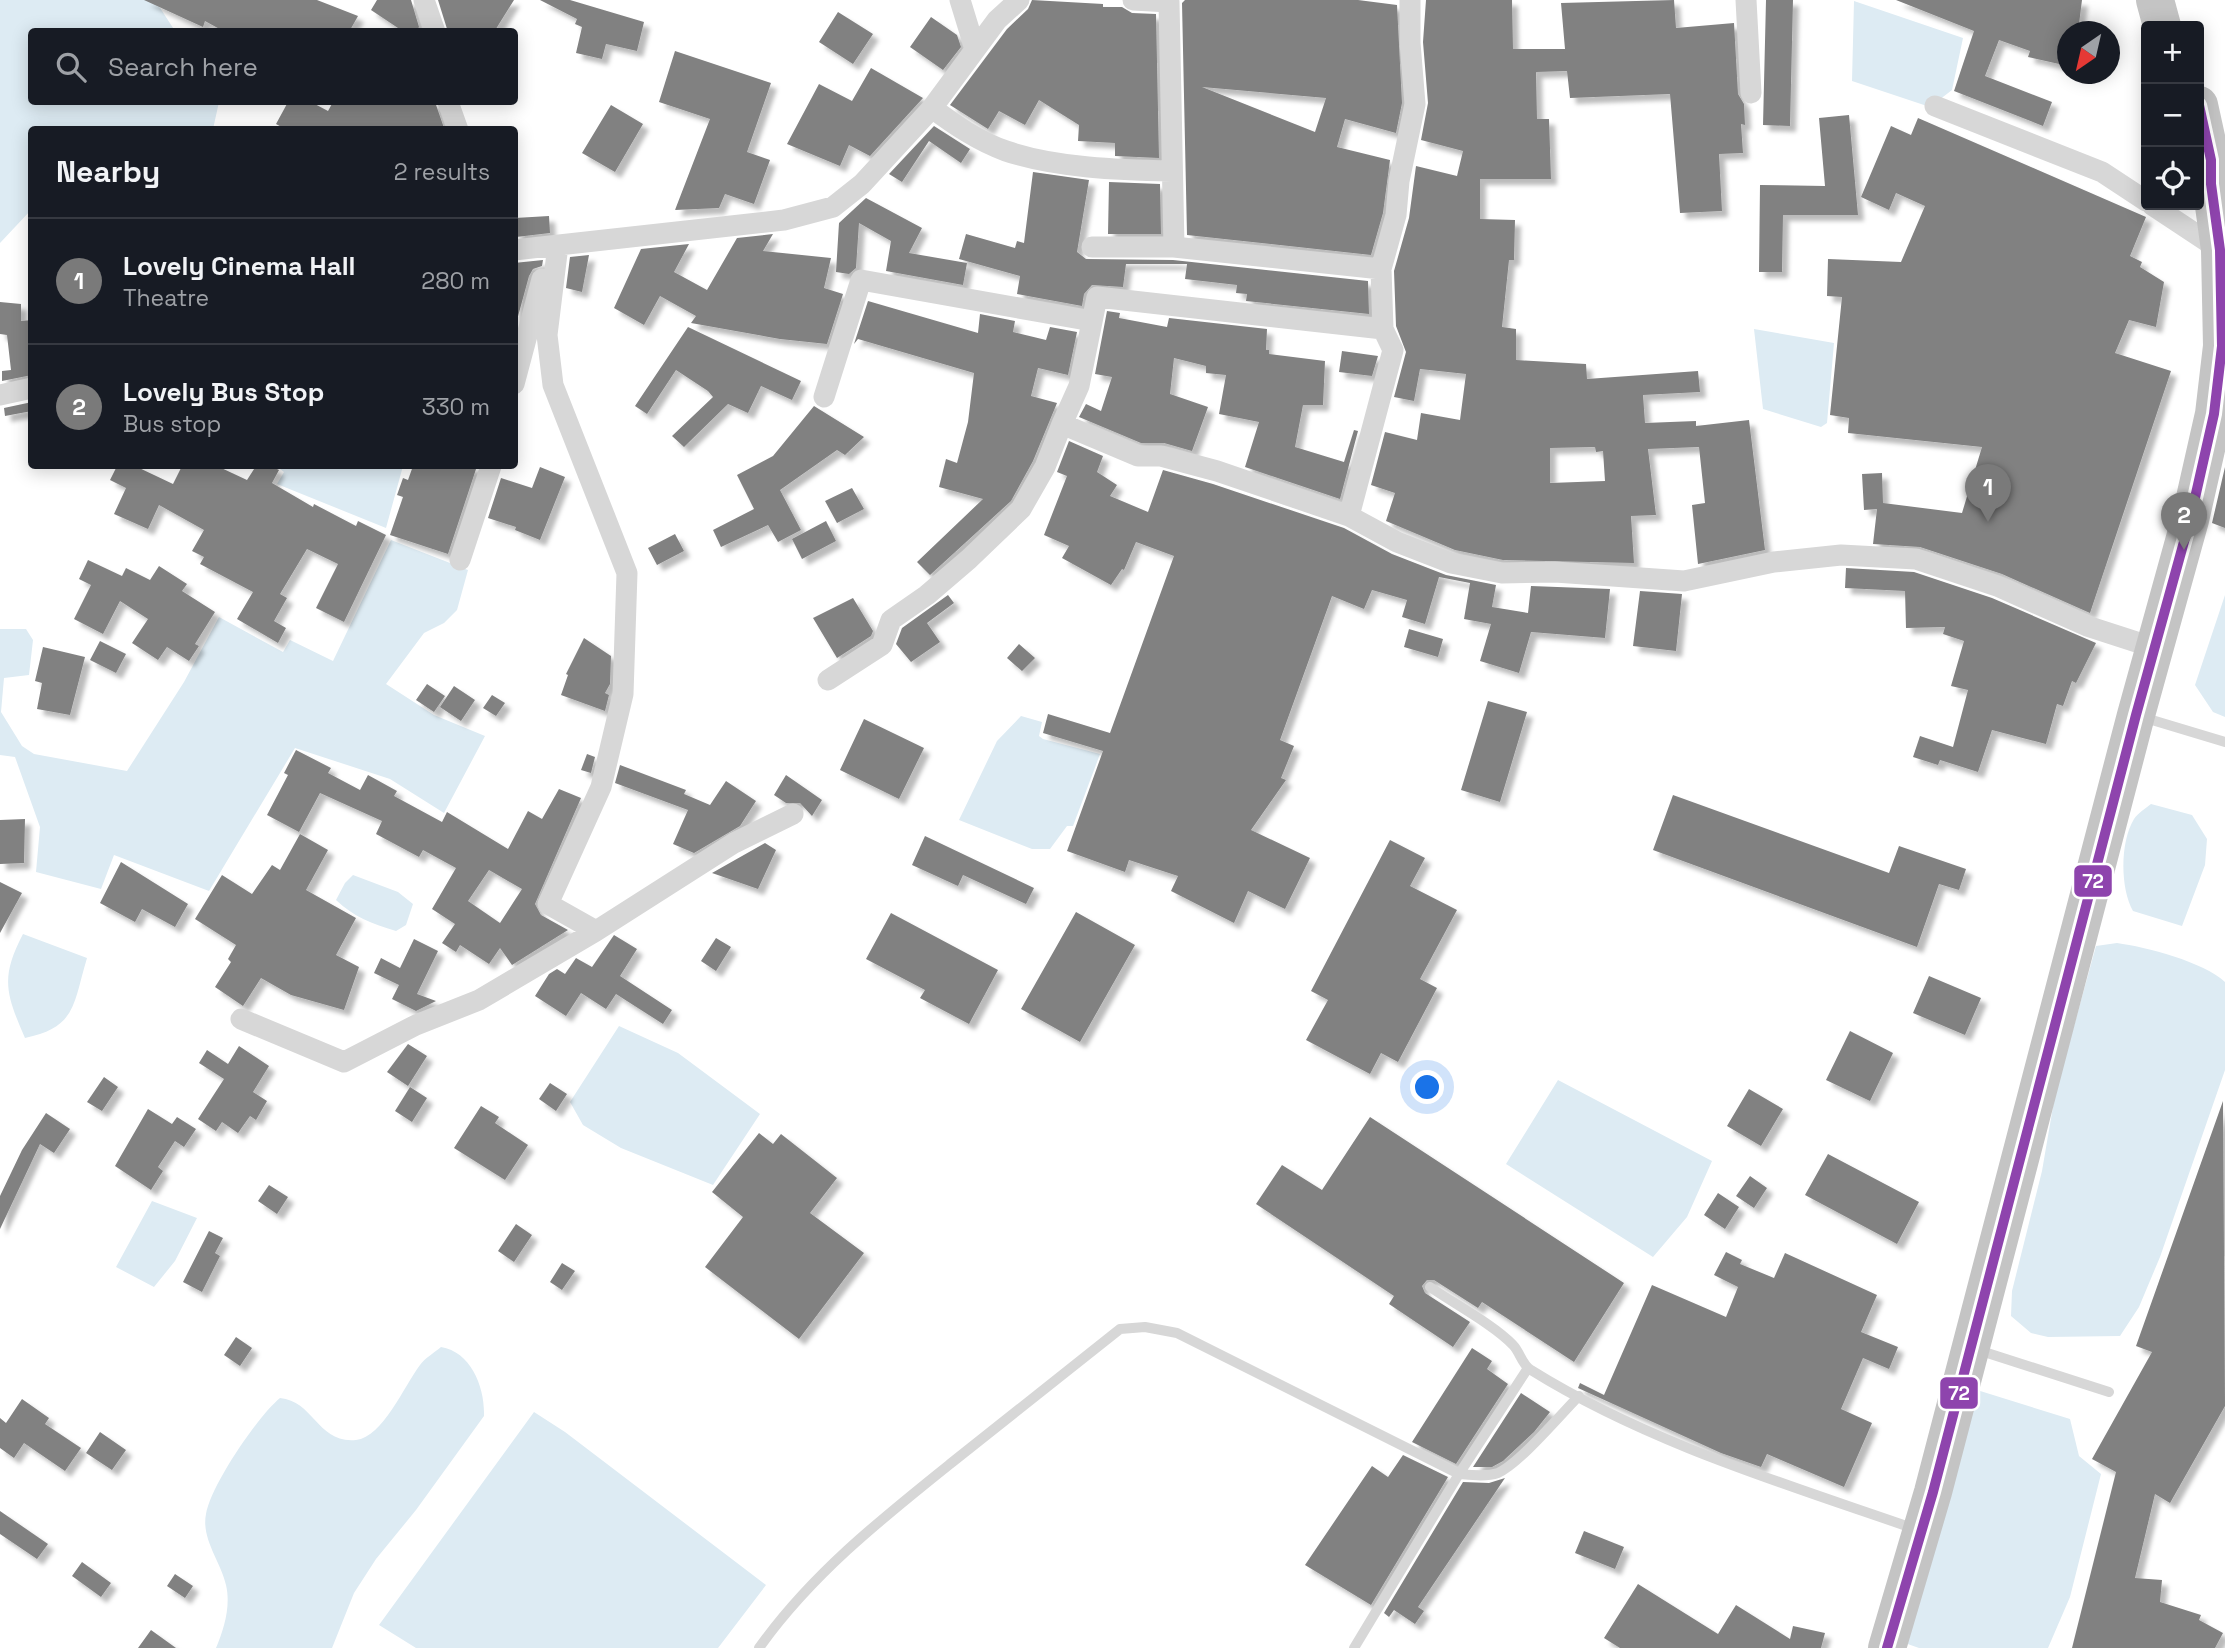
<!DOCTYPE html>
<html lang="en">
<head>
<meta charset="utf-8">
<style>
  body { margin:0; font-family:"Space Grotesk",sans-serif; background:#20242c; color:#f1f3f6 }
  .controls { position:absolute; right:21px; top:21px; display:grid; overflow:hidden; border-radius:7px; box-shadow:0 4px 18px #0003 }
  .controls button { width:63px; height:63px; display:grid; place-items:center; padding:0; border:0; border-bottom:2px solid #363941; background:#171b24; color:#f1f3f6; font:35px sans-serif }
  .compass { position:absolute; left:2057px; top:21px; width:63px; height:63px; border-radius:50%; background:#171b24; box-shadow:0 4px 18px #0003; rotate:214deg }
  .you { position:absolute; left:1428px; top:1088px; width:24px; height:24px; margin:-18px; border:5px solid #fff; border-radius:50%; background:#1a73e8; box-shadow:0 0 0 10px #1a73e833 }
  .badge { display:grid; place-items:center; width:46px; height:46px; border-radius:50%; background:#7a7a7a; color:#fff; font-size:23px; font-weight:700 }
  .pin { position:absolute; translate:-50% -58px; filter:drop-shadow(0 2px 4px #0008) }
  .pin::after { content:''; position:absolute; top:37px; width:24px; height:21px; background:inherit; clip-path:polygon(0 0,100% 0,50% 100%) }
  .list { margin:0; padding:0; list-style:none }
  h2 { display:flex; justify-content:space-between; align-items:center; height:91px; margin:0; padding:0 28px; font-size:30px }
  h2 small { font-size:23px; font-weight:400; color:#9ea1a6 }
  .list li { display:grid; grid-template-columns:46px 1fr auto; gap:21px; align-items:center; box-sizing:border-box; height:126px; padding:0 28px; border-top:2px solid #363941 }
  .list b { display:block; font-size:26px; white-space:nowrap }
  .list p { margin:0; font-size:23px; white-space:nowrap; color:#9ea1a6 }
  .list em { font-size:23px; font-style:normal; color:#9ea1a6 }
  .icon { flex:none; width:38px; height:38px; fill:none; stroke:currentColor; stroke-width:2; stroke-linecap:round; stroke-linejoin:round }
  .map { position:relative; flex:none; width:2225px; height:1648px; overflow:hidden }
  .search { position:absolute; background:#171b24; box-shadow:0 4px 18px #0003; left:28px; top:28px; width:490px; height:77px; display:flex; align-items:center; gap:18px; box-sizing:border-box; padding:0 24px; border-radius:7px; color:#9ea1a6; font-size:26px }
  .panel { position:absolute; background:#171b24; box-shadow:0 4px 18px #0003; left:28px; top:126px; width:490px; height:343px; border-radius:7px }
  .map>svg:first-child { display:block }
  .water { fill:#ddebf3 }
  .building { fill:#818181; fill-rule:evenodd; filter:url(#shadow) }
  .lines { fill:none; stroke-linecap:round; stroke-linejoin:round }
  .lane { stroke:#d7d7d7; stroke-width:10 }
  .street { stroke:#d7d7d7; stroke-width:21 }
  .highway { stroke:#c4c4c4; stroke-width:38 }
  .bus-1-casing { stroke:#fff; stroke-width:16 }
  .bus-1 { stroke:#8e44ad; stroke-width:10 }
  .line-badge { stroke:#fff; stroke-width:2.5 }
  .badge-label { font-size:19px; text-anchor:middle; font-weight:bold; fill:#fff }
</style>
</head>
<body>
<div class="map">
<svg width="2225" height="1648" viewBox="0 0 2225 1648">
  <defs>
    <filter id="shadow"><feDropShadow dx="6" dy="6" stdDeviation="2" flood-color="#0004"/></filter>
  </defs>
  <rect width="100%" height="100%" fill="#fff"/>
  <path class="water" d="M0,0H155L175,31L32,32V102H219L213,129L32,130L31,210L0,243Z
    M1854,1L1963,38L1952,90L1930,107L1852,81Z
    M1754,329L1834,343L1827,423L1821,427L1763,409Z
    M276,466H403L386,528L277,484L284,472Z
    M391,540L468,570L457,610L444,623L424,633L386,684L434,715L485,736L444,813L390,779L295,748L209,891L114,855L101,889L36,872L40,827L15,757L0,755V629H26L33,640L29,675L4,678L1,712L22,746L34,754L127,771L184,682L219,617L283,652L290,640L333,661Z
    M2225,595V717L2213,712L2195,685Z
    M1021,716L1042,722L1039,736L1043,739L1100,754L1073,826H1067L1050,849H1032L959,820L997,741Z
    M2151,804L2192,815L2207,839L2205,865L2182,926L2133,911C2120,888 2120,842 2134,819C2138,813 2146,808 2151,804Z
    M353,875L398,892L413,904L406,925L396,931C372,924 354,917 336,900L345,883Z
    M23,934L87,958C73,1004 77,1027 25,1038C6,994 0,978 23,934Z
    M2117,943C2146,947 2204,962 2225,982V1070L2160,1257L2139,1307L2120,1336L2048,1337L2031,1333L2011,1316L2012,1291L2042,1171L2055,1095L2096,946Z
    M619,1026L678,1053L760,1114L713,1185L621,1148L583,1125L570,1102Z
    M1558,1080L1712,1161L1687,1217L1653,1257L1506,1164Z
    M152,1201L197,1218L175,1261L154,1287L116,1267Z
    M441,1347C471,1352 485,1387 484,1416L416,1510L376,1559L354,1593L332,1648H216C224,1629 231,1606 226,1585C221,1562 201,1539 206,1514C211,1485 258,1416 280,1398C314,1401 318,1444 356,1440C383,1437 404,1386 420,1365C425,1358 434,1353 441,1347Z
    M1977,1390L2070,1419L2079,1456L2101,1474L2070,1597L2048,1648H1919L1902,1642Z
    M534,1412L565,1432L766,1585L718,1648H416L379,1625Z"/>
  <path class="building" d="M144,0H317L358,16L349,32H225L205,21L203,27Z
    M377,0H411L419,27L416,32H404L371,10Z
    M438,0H514L494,32H448Z
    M540,0H570L644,22L637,51L606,44L602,59L576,53L582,27L575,24L577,19Z
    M1032,0L1103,4V7H1122L1132,13L1156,14L1159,158L1115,156V143L1078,141L1079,125L1039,100L1025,125L999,111L988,129L950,105L1007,29L1028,9Z
    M1185,0H1358L1397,5L1402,103L1396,133L1345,119L1337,147L1390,160L1383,213L1371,255L1187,235L1182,3ZM1202,87L1326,98L1315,132Z
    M1426,0H1512L1513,49H1565L1561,3L1674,0L1676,28L1734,23L1738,94L1744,104L1745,125L1741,124L1743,153L1719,154L1722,211L1680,213L1670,94L1570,98L1567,71L1536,72L1537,119H1549L1551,179H1480V219L1515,220L1514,260H1509L1502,327L1516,329V360L1586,364L1587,379L1698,371L1700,392L1643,395L1645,423L1696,421V426L1749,420L1765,550L1698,564L1692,505L1705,503L1699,447L1648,449L1656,515L1631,516L1634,563L1503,560L1455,550L1386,521L1395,493L1371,485L1385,432L1417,440L1421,413L1460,420L1466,374L1420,369L1414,401L1394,397L1406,352L1396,326L1394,271L1409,218L1416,166L1457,176L1463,151L1421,140L1428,103L1423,42ZM1595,447L1596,452L1603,451L1605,481L1550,483V448Z
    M1766,0H1793L1790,126L1763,125Z
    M1896,0H2082L2078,32H2068V66L2028,57L2030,51L1999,40L1985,76L2052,102L2043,126L1954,91L1974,31Z
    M838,12L873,34L853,64L819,42Z
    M931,17L957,35L961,47L943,70L910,47Z
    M675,51L771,83L747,152L770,160L754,204L725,194L719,208L675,210L710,119L659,102Z
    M871,68L923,98L870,156L849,145L840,166L787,144L819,84L852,101Z
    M288,102H311L328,111L333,102H435L444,128L287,130L276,124Z
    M611,105L643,124L615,172L582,153Z
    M1849,115L1858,215H1783L1782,272H1759L1760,185L1825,186L1819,118Z
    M1918,118L2146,217L2130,256L2142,262L2140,267L2164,282L2156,327L2129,320L2115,353L2171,371L2090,613L2002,574L1920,547L1873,544L1877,509L1864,510L1862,474L1882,473L1883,503L1962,513L1982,447L1848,433L1849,418L1830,415L1842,297L1827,296L1828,259L1901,262L1925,206L1896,193L1889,210L1861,197L1891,126L1911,135Z
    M934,126L970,149L961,163L929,141L902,182L889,174Z
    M1033,172L1089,180L1077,252L1086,259L1173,260L1368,281L1369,314L1246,301L1247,294L1236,293L1237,285L1185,279L1187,264H1126L1123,287L1092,285L1084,294L1082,306L1017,294L1020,276L959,259L966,234L1015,248L1017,241L1024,243Z
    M1109,182L1160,184L1161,234H1108Z
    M866,198L922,228L909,253L967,263L963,285L886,271L891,241L859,223L856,268L849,274L836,272L839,223Z
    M549,216L550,233L516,237L515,218Z
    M773,234L763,251L831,258L824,288L843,294L827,344L780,339L691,323L696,316L660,296L644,325L614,308L641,249L689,244L674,272L707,290L737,238Z
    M589,255L582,292L566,288L570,257Z
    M543,260L542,266L533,269L529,276L514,331V263Z
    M868,301L978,333L980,314L1015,321L1013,332L1046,340L1050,327L1077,332L1068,375L1038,368L1031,396L1057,403L1033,461L1011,501L930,575L917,562L983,499L939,487L946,459L957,463L968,422L974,373L858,339L854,344Z
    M0,302L21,304V321L32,320V375L2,381V371L11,370L7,335L0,334Z
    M1107,311L1120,313L1119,318L1167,327L1169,318L1267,329L1266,350H1269V354L1325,361L1323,405H1303L1295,447L1344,462L1354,430L1358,431L1340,499L1245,467L1259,422L1219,414L1226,375L1206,373V366L1174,358L1170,394L1208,407L1192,451L1164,443H1141L1079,417L1086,404L1101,411L1112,377L1095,374Z
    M688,327L801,381L792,400L761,386L748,413L728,404L684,447L672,436L713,397L708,391L676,370L647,414L635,406Z
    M1342,351L1378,356L1372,376L1339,372Z
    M32,402V411L5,416L4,408Z
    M814,406L864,437L845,455L837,450L780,490L801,530L778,542L768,525L721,547L713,530L754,509L737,475L773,456Z
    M1069,441L1103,456L1097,472L1117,485L1110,496L1148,512L1163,470L1213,484L1344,528L1392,554L1446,575L1496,585L1492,607L1528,613L1531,586L1610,589L1605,638L1531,632L1519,673L1480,661L1491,624L1464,619L1470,583L1439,577L1425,624L1402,617L1407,600L1372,590L1364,609L1332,596L1280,740L1294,746L1281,778L1286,780L1251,830L1310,858L1285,909L1248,891L1234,923L1171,891L1178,876L1129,860L1125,872L1067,851L1103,751L1043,733L1048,714L1110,733L1174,556L1136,542L1124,570L1122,569L1111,585L1062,558L1069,546L1044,535L1067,476L1057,472Z
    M117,466H135L173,484L182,466H217L247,480L256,466H271L279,470L272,483L313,507L314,504L356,526L358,521L386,535L344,622L316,608L338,564L307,549L280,594L287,598L274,621L286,628L278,643L237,619L253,592L200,564L204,557L192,551L204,530L159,505L148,529L114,514L126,488L110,480Z
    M413,466H477L448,554L390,535L403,497L397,495L403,478L408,480Z
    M540,467L565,477L540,540L515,530L516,527L488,518L501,478L532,488Z
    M2225,467V528L2212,523Z
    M852,488L864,509L837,523L825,501Z
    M826,521L836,541L802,559L792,539Z
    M675,534L684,551L657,565L648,548Z
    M88,560L122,576L126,568L150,580L159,566L187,584L182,591L215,612L195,644L199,646L189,661L167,647L158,660L132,643L148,619L120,601L103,634L74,619L91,585L79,579Z
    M1846,568L1914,572L1992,598L2096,643L2076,683L2072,681L2063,706L2057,704L2046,744L1992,730L1978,772L1940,760L1938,765L1913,757L1920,736L1953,747L1968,690L1951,686L1964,641L1943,634L1945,627L1906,628L1905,591L1845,588Z
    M1640,591L1682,594L1676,651L1633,646Z
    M948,595L954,603L927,623L940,642L911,662L896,644L902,628Z
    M853,598L873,631L871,636L837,658L813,618Z
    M1409,629L1443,639L1438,657L1404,647Z
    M584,638L611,656L610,684L605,693L609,695L605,711L561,695L568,675L566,674Z
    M100,641L126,654L116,673L90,660Z
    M1019,644L1035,658L1022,671L1007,658Z
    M43,647L85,657L70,715L37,709L42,683L35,681Z
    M427,684L445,696L434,712L416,700Z
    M454,686L475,700L461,721L440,707Z
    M492,695L505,703L496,716L483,708Z
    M1488,701L1527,712L1500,802L1461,790Z
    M864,719L924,748L899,799L840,770Z
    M296,750L331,768L328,773L360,790L368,775L397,791L394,796L442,822L447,812L508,849L528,811L542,819L559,789L581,798L535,904L541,915L568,930L512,965L500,948L489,964L460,945L456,952L442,943L455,924L432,909L456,868L423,850L419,857L376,834L382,821L320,793L299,832L267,815L288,775L284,773ZM489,870L522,889L500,923L468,901Z
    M587,754L595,757L591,773L581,770Z
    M620,765L686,790L684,794L710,805L726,781L756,801L740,826L694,853L673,844L688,810L615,783Z
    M786,775L822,800L812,816L800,803H786L774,795Z
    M1673,795L1889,873L1899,846L1966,869L1959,890L1939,884L1917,947L1653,850Z
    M25,819L24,863L0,864V820Z
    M300,834L328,850L306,890L356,918L336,955L359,967L344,1010L291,995L261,978L243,1006L215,987L231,962L228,959L236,945L195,919L222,875L252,894L272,865L280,870Z
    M925,836L1034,888L1026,904L963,875L958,886L912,865Z
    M1390,840L1425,858L1410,886L1457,910L1420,979L1437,988L1398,1062L1381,1053L1370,1074L1306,1040L1328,1000L1311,991Z
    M765,843L776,850L758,889L712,873Z
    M121,862L188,904L175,927L142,909L135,922L100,903Z
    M0,882L22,893L0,933Z
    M1076,912L1135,945L1080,1042L1021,1009Z
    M891,913L998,970L969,1024L920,998L925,990L866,959Z
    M614,935L637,949L620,976L672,1010L663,1024L616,994L606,1009L581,993L566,1016L535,996L549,974L557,969L565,974L576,958L592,967Z
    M716,938L731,947L716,971L701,961Z
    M414,939L438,951L417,994L436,1001L416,1011L392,999L399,985L374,973L381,958L400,968Z
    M1929,976L1981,998L1965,1035L1913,1013Z
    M1850,1031L1893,1053L1870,1101L1826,1080Z
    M408,1044L427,1056L408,1086L387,1072Z
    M239,1046L269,1066L253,1092L267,1101L256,1120L250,1116L238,1133L222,1122L216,1131L198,1119L224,1079L199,1063L207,1050L228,1064Z
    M104,1077L118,1087L102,1111L87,1102Z
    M550,1083L567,1094L556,1111L539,1099Z
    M410,1087L427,1098L412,1122L395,1111Z
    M1749,1089L1783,1109L1761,1146L1727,1126Z
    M2223,1101L2225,1406L2170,1503L2155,1494L2135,1578L2162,1580L2160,1602L2201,1615L2199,1620L2223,1633L2215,1648H2072L2116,1472L2092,1459L2152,1352L2136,1346Z
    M481,1106L499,1117L495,1123L528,1145L505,1180L454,1148Z
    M148,1109L172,1124L177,1117L196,1129L184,1147L175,1141L158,1167L163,1171L151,1190L115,1166Z
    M46,1113L70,1129L54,1153L40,1144L0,1229V1196L22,1150Z
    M1370,1117L1624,1283L1574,1362L1482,1302L1478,1308L1434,1280H1427L1422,1286L1425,1293L1470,1322L1453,1347L1389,1304L1394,1296L1256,1204L1282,1165L1322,1190Z
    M759,1133L773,1144L781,1134L837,1178L810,1213L864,1253L799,1339L705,1267L743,1217L712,1192Z
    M1828,1154L1919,1202L1897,1244L1805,1195Z
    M1750,1176L1767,1188L1754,1208L1736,1196Z
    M269,1185L288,1197L277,1214L258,1201Z
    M1718,1193L1739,1207L1725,1229L1704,1215Z
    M516,1224L532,1235L514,1262L498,1251Z
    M209,1231L223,1238L215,1253L220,1256L202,1292L183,1282Z
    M1726,1252L1742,1260L1740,1264L1774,1278L1785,1253L1877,1295L1861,1332L1898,1347L1889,1369L1863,1358L1841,1409L1872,1423L1844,1487L1767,1454L1761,1467L1721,1453L1578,1388L1580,1383L1604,1395L1652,1285L1726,1317L1738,1287L1714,1275Z
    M562,1263L575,1271L562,1290L550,1282Z
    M236,1337L252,1348L240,1366L224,1355Z
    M1472,1348L1492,1361L1487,1369L1508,1384L1456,1464L1412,1442Z
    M1521,1393L1550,1412L1534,1432L1503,1461L1492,1467H1473Z
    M22,1399L49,1418L45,1424L81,1448L65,1471L24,1443L14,1458L0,1448V1418L6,1423Z
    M100,1432L126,1450L112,1470L86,1453Z
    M1403,1455L1448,1477L1371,1605L1305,1565L1372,1466L1388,1477Z
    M1505,1478L1418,1607L1424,1611L1415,1624L1394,1610L1389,1617L1384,1613L1463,1482L1489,1483Z
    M0,1511L48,1544L37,1559L0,1534Z
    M1584,1531L1624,1547L1615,1569L1575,1553Z
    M82,1562L111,1583L101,1597L72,1576Z
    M175,1574L193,1586L185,1598L167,1586Z
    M1638,1584L1718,1634L1736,1605L1790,1639L1793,1626L1825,1633L1821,1648H1620L1604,1638Z
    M151,1630L176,1648H138Z"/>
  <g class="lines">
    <path class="lane" d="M2142,717L2225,742
      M1430,1287C1453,1303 1494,1325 1513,1345C1520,1352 1522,1365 1531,1370C1648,1443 1786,1484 1915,1529
      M1978,1350L2109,1392
      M759,1648C811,1575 880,1520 950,1464C1006,1419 1063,1374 1120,1329L1145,1327L1177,1333L1459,1474L1528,1368
      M1354,1648L1459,1474C1471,1475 1486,1477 1498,1473C1520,1463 1560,1415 1579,1396"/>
    <path class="street" d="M424,0L435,32
      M960,0L975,49
      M1133,0L1169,2L1174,247
      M1410,0V43L1415,104L1399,181L1396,215L1381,269L1383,329L1393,350L1349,516L1397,542L1451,563L1502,573L1555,572L1684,581L1774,562L1841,555L1916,559L1997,586L2087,626L2155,648
      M1746,0L1751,93
      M448,102L458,130
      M1935,106L2102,172L2146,201
      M932,108C955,125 978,141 1006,151C1056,168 1120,170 1172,171
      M2152,205L2220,250
      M558,245L547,335L553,385L627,573L623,694L601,787L548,904L596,931
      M1092,247H1174L1381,269
      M514,250L784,220L833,207L862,184L932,108L997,20L1019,0
      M514,384L542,279
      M0,395L32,388
      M824,397L861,280L1092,321
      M1349,516L1217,471L1161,456H1138L1062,424L1079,386L1097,297L1383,329
      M460,560L491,466
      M828,680L882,645L891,620L927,595L969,559L1021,509L1045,467L1062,424
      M241,1019L344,1062L416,1025L479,1000L596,931L734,843L793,814"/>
    <path class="highway" d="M2155,0L2162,26
      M1887,1648L1933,1492L2136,715L2190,520L2214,414L2222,346L2220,250L2211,184V160L2199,105"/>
    <g class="bus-1-casing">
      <path id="bus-1" d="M1887,1648L1933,1492L2136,715L2190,520L2214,414L2222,346L2220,250L2211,184V160L2199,105"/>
    </g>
    <use href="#bus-1" class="bus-1"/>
  </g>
  <g class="line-badge">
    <rect x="2073" y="864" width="40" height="34" rx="7" fill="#8e44ad"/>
    <rect x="1939" y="1376" width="40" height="34" rx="7" fill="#8e44ad"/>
  </g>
  <g class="badge-label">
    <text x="2093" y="888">72</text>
    <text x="1959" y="1400">72</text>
  </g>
</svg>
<div class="controls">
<button>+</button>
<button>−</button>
<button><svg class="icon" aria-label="locate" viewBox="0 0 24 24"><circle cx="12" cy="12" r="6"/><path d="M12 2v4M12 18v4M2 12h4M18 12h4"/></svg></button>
</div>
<svg class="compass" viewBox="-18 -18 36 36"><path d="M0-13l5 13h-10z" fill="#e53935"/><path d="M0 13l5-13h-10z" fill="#9ea1a6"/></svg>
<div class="you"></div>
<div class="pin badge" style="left:1988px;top:522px">1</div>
<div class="pin badge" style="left:2184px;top:550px">2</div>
<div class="search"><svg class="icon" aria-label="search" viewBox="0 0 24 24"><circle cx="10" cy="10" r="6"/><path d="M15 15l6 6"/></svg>Search here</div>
<section class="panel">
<h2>Nearby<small>2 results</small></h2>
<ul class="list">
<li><span class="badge">1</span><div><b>Lovely Cinema Hall</b><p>Theatre</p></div><em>280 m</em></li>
<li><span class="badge">2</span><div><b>Lovely Bus Stop</b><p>Bus stop</p></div><em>330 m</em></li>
</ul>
</section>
</div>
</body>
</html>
